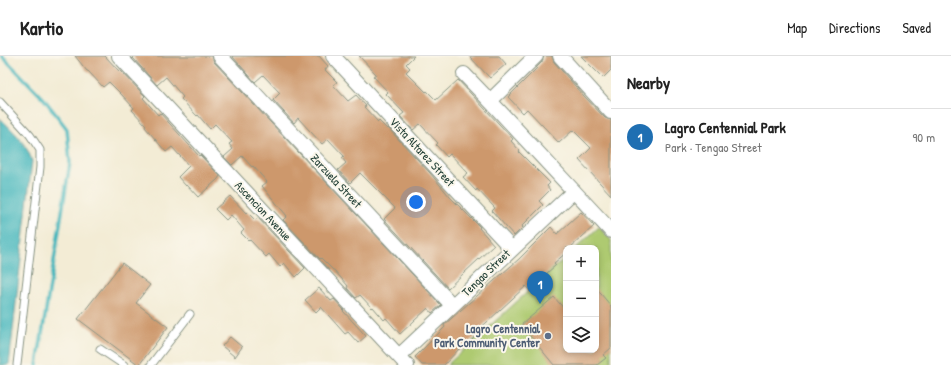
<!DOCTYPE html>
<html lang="en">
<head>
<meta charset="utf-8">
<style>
  body { margin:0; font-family:"Patrick Hand",sans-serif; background:#f2f2f2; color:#222 }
  .controls { position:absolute; right:12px; bottom:12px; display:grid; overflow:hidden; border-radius:8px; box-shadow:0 2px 6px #0003 }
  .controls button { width:36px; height:36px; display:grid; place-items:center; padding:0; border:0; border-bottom:1px solid #e0e0e0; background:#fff; color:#222; font:20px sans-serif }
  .you { position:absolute; left:416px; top:146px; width:14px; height:14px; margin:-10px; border:3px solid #fff; border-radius:50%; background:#1a73e8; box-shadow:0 0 0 6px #1a73e833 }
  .badge { display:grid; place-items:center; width:26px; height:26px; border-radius:50%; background:#1f6fb2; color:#fff; font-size:13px; font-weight:700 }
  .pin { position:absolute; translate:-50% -33px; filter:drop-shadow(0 1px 2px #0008) }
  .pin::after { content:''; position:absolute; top:21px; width:14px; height:12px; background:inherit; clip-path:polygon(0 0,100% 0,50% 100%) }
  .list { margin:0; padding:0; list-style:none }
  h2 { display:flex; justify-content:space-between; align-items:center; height:52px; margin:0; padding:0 16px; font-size:17px }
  h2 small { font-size:13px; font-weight:400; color:#767676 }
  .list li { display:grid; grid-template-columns:26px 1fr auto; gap:12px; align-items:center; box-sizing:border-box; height:56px; padding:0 16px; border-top:1px solid #e0e0e0 }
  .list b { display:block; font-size:15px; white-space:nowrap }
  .list p { margin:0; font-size:13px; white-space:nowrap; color:#767676 }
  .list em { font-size:13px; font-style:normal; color:#767676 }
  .icon { flex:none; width:22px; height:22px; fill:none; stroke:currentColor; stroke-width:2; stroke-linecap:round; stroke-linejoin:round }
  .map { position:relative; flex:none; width:611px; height:309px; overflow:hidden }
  header { display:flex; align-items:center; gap:24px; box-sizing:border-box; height:56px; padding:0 20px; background:#fff; border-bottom:1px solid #e0e0e0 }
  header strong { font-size:19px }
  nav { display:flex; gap:22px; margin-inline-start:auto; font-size:14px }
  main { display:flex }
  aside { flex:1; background:#fff }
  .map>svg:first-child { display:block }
  .green { fill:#aeca71; stroke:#668452 }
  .water { fill:#47b7bd; stroke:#337a78 }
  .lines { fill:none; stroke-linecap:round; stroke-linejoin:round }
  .stream { stroke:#47b7bd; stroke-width:3.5 }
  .building { fill:#cd986c }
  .lane-casing { stroke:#899484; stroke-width:9 }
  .street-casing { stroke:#899484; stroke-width:16 }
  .lane { stroke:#fff; stroke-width:7 }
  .street { stroke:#fff; stroke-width:14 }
  .service-dot { fill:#5c6f8a; stroke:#fbf7ec; stroke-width:1.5 }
  .labels { text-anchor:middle; stroke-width:4; stroke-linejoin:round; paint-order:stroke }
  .street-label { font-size:12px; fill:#1f3d34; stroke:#fbf7ec }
  .service-label { font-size:12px; font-weight:bold; fill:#4e5e75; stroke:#fbf7ec; text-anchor:end }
</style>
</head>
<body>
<header>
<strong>Kartio</strong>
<nav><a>Map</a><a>Directions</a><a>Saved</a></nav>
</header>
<main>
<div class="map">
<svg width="611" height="309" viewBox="0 0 611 309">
  <rect width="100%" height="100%" fill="#fbf7ec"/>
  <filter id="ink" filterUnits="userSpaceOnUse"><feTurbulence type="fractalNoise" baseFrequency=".025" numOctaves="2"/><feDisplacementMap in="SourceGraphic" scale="8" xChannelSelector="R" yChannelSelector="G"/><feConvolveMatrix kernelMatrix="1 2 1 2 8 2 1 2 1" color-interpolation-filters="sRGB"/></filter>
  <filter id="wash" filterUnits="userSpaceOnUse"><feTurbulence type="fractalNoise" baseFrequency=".012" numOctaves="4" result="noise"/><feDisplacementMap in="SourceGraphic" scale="16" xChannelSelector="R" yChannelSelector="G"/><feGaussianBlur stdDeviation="0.9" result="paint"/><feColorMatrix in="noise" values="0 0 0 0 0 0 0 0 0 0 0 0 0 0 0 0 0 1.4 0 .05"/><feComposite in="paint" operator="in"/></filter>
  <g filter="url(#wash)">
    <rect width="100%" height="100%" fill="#f3ecd5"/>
    <path class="green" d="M599,171L611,184V309H447L566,201V294H596V192H576Z"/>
    <path class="water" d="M0,62C14,76 26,86 32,105L9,309H0Z"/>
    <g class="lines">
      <path class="stream" d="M2,0L44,43L67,73L70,107L37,309"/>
    </g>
    <g id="blocks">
      <path class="building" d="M75,0H105L119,15L120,14L145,40L143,42L158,59L160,57L199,100L200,99L220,120L218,123L198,141L187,129L186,130L178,121L189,110L172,91L166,96L145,71L146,69L132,54L134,52L121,38L109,26L103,31L88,15H87Z
        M135,0H212L214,6L441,249L432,257L428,252L400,278L386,262L384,264L373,251L372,252L360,239L356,242L347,232L348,230L334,214H333L321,202L320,203L283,164L287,160L262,130L267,126L253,110L252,111L242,100L232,109L224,101L233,93L229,88L232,86L215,68L210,73L198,59L197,60L181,43L183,41L166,21L157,29L133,2Z
        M232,0H319L328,10L325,14L337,26L333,29L348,45L356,39L366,50L364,51L378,66L379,65L387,73L388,72L430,117L450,141L480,171L479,172L494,189L448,232L384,163L395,152L360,117L350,127L338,114L346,107L342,102L344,100L328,83L322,88L298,62L294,67L273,44L280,37L263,19L255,26Z
        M359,0H414L406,8L410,12L406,16L426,36L427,35L436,44L458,24L513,83L511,85L520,95L519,96L550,127L547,130L550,134L539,145L543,149L522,170L523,171L514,180L492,155L495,152L477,133L476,135L463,121L468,117L450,98L447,101L436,89L438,87L420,68L413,74L400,60L404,57L386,38L388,36L373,20L376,18Z
        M469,0H499L506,8L490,22Z
        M544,0H552L554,6L584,40L605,62L611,64V139L579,104L591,92L573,74L559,87L527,53L523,57L508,41L537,12H536L542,6Z
        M581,0H611V14L603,22Z
        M230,140L246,157L247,156L255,164L258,162L305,212L296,221L284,207L280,211L269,198L266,201L250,184L249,185L241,177L244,174L231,159L226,164L215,153Z
        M581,156L594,170L570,192H566V197L554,207L556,209L538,225L540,227L530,236L526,230L473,279L475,281L460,294L459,293L444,309H422L415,301L445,271L444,269L519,203L551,171L557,178Z
        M122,207L150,229L136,247L168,271L139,309L78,263Z
        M319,232L331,245L334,243L344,254L343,255L366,280L358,287L348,276L345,278L321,251L316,256L305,244Z
        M596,232L611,250V292L603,299L606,302L597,309H554L521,269L554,241L566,255V294H596Z
        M230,281L242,291L235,301L222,290Z"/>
    </g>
  </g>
  <g filter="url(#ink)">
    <use href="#blocks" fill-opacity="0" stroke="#899484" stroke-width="1"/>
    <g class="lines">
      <g class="lane-casing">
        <path id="lane" d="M0,46L30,79L40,94V111L17,309
          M100,293L124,309
          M151,309L190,258"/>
      </g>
      <g class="street-casing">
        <path id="street" d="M119,0L407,309
          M220,0L452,249
          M333,0L512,193
          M560,0L611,56
          M464,18L490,45L611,175
          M490,45L536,0
          M399,300L574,135"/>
      </g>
      <use href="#lane" class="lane"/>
      <use href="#street" class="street"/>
    </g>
  </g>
  <circle class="service-dot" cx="548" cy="280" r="4"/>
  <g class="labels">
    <g class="street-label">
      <text transform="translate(422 96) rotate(47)" y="4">Vista Altarez Street</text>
      <text transform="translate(336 125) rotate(47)" y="4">Zarzuela Street</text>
      <text transform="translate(263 155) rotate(47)" y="4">Ascencion Avenue</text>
      <text transform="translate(486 217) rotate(-44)" y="4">Tengao Street</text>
    </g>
    <g class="service-label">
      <text x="540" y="277">Lagro Centennial<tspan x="540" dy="14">Park Community Center</tspan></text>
    </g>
  </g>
</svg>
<div class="controls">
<button>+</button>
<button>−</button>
<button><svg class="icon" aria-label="layers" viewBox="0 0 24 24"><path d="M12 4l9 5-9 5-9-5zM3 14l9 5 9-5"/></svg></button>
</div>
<div class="you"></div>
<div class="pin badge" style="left:540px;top:248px">1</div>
</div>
<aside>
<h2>Nearby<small></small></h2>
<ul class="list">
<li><span class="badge">1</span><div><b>Lagro Centennial Park</b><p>Park · Tengao Street</p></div><em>90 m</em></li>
</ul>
</aside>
</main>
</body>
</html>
